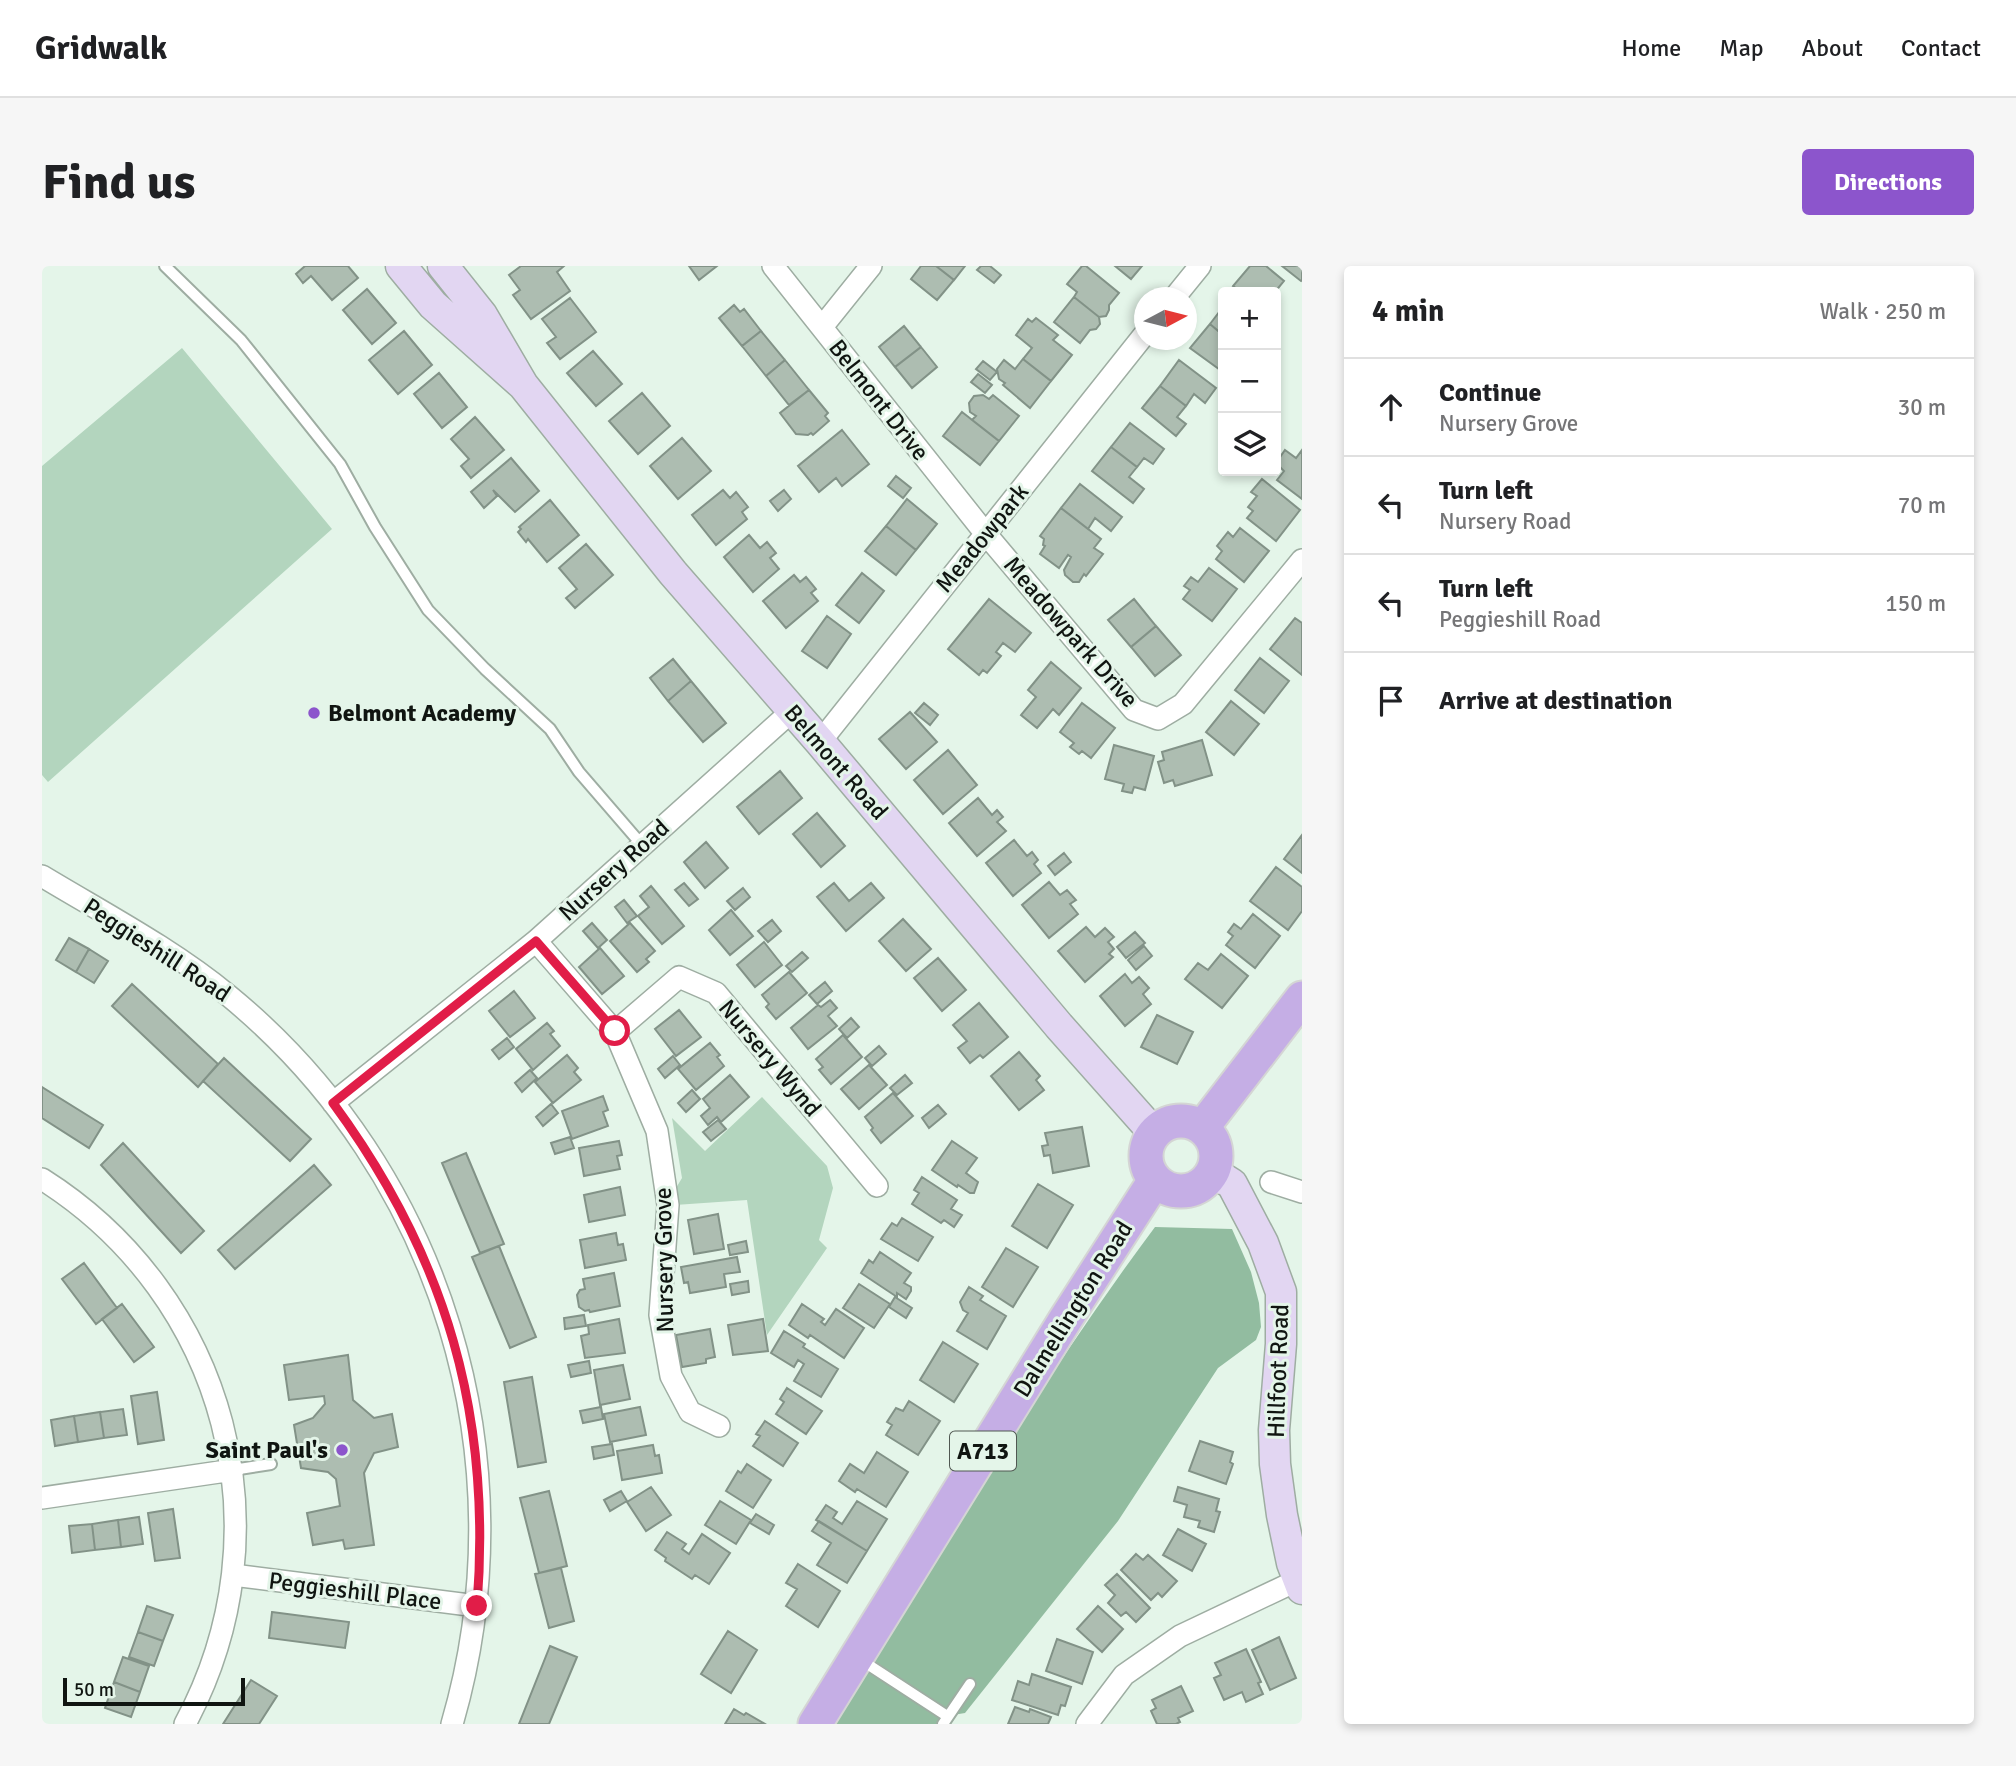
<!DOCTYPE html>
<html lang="en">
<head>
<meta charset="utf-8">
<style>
  body { margin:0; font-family:Signika,sans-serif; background:#f6f6f6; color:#202124 }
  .controls { position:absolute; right:21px; top:21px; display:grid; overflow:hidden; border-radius:7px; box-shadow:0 4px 10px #0003 }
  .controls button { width:63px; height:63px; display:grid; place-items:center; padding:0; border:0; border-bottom:2px solid #e0e0e0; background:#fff; color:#202124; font:35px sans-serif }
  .compass { position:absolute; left:1092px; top:21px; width:63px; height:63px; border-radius:50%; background:#fff; box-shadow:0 4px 10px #0003; rotate:83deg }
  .scale { position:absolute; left:21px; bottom:18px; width:182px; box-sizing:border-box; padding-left:7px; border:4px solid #101511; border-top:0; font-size:19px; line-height:24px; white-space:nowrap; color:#101511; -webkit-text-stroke:5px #e4f5e9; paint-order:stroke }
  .stop { position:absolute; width:21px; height:21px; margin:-16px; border:5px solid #e11d48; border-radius:50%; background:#fff }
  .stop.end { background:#e11d48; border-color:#fff; box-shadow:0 2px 7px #0008 }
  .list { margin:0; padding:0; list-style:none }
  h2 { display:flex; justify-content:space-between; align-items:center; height:91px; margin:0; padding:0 28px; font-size:30px }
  h2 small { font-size:23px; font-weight:400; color:#757577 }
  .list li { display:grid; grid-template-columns:46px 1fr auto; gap:21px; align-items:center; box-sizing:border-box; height:98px; padding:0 28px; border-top:2px solid #e0e0e0 }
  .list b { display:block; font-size:26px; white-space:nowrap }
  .list p { margin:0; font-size:23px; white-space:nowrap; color:#757577 }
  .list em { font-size:23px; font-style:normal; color:#757577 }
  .icon { flex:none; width:38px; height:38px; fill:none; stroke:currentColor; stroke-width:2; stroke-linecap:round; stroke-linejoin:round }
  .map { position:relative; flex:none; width:1260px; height:1458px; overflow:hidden; border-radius:7px }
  header { display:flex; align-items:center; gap:42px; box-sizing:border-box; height:98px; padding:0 35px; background:#fff; border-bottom:2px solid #e0e0e0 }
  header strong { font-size:33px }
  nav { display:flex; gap:38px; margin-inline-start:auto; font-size:24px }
  .intro { display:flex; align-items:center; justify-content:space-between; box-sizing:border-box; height:168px; padding:0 42px }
  h1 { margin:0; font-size:49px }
  .button { padding:18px 32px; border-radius:7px; background:#8c55cc; color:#fff; font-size:24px; font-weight:700 }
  main { display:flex; gap:42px; padding:0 42px }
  aside { flex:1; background:#fff; border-radius:7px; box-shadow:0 4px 10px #0003 }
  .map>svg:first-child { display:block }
  .green { fill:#b3d5be }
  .forest { fill:#92bca0 }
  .building { fill:#adbdb1; stroke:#829287; stroke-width:2 }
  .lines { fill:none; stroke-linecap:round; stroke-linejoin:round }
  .lane-casing { stroke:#9eada2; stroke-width:14 }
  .street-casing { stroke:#9eada2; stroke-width:24 }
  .secondary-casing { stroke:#9eada2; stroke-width:33 }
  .primary-casing { stroke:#d4d5d4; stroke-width:37 }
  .lane { stroke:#fff; stroke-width:10 }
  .street { stroke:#fff; stroke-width:21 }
  .secondary { stroke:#e2d6f2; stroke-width:30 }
  .primary { stroke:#c5aee5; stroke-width:33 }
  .route { stroke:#e11d48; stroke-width:9 }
  .poi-dot { fill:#8c55cc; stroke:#e4f5e9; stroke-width:2.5 }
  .labels { text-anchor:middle; stroke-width:6; stroke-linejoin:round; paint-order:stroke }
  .shield { fill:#e4f5e9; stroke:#505852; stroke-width:2 }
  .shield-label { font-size:23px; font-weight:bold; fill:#101511 }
  .street-label { font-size:24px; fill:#101511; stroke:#e4f5e9 }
  .poi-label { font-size:24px; font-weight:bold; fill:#101511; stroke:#e4f5e9; text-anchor:start }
</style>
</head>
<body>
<header>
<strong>Gridwalk</strong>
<nav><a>Home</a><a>Map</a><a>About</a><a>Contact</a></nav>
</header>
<div class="intro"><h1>Find us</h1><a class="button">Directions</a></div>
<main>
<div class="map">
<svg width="1260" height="1458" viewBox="0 0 1260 1458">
  <rect width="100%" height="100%" fill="#e4f5e9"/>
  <path class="green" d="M140,82L290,263L6,516L0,509V200Z
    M720,831L785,900L791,922L777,974L785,982L725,1069L705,934L633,939L634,922L640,912L630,852L663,885Z"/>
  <path class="forest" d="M1113,961L1190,963L1209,1006L1217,1037L1219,1061L1214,1074L1176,1102L1076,1255L923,1447L905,1450L901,1458H783C895,1293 994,1120 1113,961Z"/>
  <path class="building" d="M263,0H306L316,12L290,34L269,10L261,17L254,8Z
    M479,0H522L515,6L528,25L489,53L471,29L478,24L467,9Z
    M647,0H675L657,14Z
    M879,0H894L912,14L895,34L869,13Z
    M894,0H923L912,14Z
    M939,0H948L959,9L952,17L935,4Z
    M1040,0H1044L1077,27L1067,39V44L1064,50L1057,51L1032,31L1035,26L1025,18Z
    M1073,0H1100L1089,13Z
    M1208,0H1224L1242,15L1233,26H1199L1191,20Z
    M1240,0H1260V14L1259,15Z
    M325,23L354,57L330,78L301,44Z
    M1032,31L1057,51L1058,58L1054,63L1048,64L1038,77L1012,56Z
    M528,32L554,66L518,93L505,77L514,71L500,53Z
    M692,39L698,46L702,43L719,65L700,80L677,52Z
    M1181,41V69L1168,58Z
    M994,52L1016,69L1011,74L1030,89L1009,115L981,93L990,82L974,69L986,53L990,56Z
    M1168,58L1181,69V106L1148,82Z
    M862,60L879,81L853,101L837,81Z
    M362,65L390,99L356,128L327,94Z
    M719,65L743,94L724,110L700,80Z
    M879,81L895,101L870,122L853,101Z
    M551,85L580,118L554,140L525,107Z
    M981,93L1009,115L988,142L961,119L963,117L957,113L955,103L962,94L973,103Z
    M743,94L767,124L747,139L724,110Z
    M1137,94L1174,122L1163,137L1152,128L1144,140L1118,120Z
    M941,95L955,106L948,114L934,103Z
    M397,107L425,141L400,162L372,128Z
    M936,108L950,119L943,127L929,116Z
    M1118,120L1144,140L1135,151L1144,158L1134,170L1100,142Z
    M767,124L786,147L783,150L787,155L771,169L769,167L766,169L754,168L738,147Z
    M600,127L628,160L596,188L567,155Z
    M941,129L947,133L951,129L977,150L957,175L930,154L934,150L928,146L927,137L932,130Z
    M920,146L957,175L938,199L901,170Z
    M433,151L462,184L429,212L419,200L427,193L409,173Z
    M1088,157L1122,183L1111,198L1102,192L1095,201L1069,181Z
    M800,164L827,198L800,220L794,212L777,226L756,200Z
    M640,172L669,205L636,233L608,200Z
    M1069,181L1095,201L1087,211L1102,223L1091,237L1050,205Z
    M1243,184L1254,192L1260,184V233L1235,214L1242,205L1234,197Z
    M469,192L497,225L473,246L451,224L455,230L442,242L429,226Z
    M854,210L869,222L861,232L846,220Z
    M1220,213L1258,244L1234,275L1205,252L1211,245L1206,241L1215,230L1209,226Z
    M1038,218L1080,251L1069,265L1053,252L1046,263L1019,242Z
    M681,224L688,232L694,226L706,241L700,246L705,253L674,279L650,249Z
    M742,224L749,233L736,245L728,235Z
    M865,233L895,258L874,284L844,260Z
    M508,234L537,269L505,296L486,273L484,276L476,266L479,263L477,261Z
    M1019,242L1059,273L1052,282L1061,288L1044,310L1042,308L1037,316H1031L1023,309L1022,304L1029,291L1026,289L1017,302L998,288L1003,280L1001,279L1002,273L998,270Z
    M844,260L874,284L854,309L823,285Z
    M1198,262L1227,285L1202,316L1174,293L1180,285L1175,280L1186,266L1191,271Z
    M707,269L718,282L725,276L734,287L728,292L737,303L711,326L682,291Z
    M544,278L571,309L533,342L524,332L535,323L517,302Z
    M1167,302L1195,323L1170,355L1141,333L1148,324L1142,320L1149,311L1156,316Z
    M820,307L842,325L817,357L794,339Z
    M752,309L758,316L764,311L774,323L769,327L776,335L744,362L721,335Z
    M947,333L989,367L973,386L961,377L954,386L959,390L945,407L941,404L937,409L906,383Z
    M1092,333L1114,360L1089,381L1066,354Z
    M785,350L809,368L785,402L760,385Z
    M1253,352L1260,357V409L1228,383Z
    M1114,360L1139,389L1113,410L1089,381Z
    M1218,392L1247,415L1222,447L1193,424Z
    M631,393L649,415L626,435L608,412Z
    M1009,396L1039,422L1017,449L1011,443L995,462L979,449L994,431L986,424Z
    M649,415L684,457L661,476L626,435Z
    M1189,435L1217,458L1192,489L1164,466Z
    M882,437L896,449L888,459L873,447Z
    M1040,437L1073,462L1049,492L1040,485L1037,488L1028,481L1032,477L1018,466Z
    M868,446L895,476L864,503L837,473Z
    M1160,474L1170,509L1133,520L1131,514L1122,517L1116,496L1122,494L1120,486Z
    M1072,479L1112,490L1103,524L1092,521L1090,527L1080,525L1082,518L1063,513Z
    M906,484L935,519L901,548L872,514Z
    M738,505L760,532L717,568L695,541Z
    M936,532L950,549L955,544L961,551L955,556L964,565L935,590L907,557Z
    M775,547L803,580L779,601L751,568Z
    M1260,569V607L1242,593Z
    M972,574L985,590L990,586L996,594L992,598L999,607L971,630L944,597Z
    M664,576L686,602L663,622L642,596Z
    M1022,587L1029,596L1013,609L1006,600Z
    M1234,601L1260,621V645L1246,664L1208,635Z
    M1007,616L1018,629L1025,624L1034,634L1028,638L1036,648L1007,672L980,639Z
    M642,617L656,633L647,640L633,624Z
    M792,617L807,635L829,617L842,632L804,665L775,631Z
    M609,620L642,660L620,678L596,650L607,641L598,630Z
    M701,622L708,631L693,644L685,635Z
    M582,634L595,650L585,657L573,641Z
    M689,644L711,670L688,689L667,664Z
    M1211,648L1238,670L1213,702L1184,679L1191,670L1186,666L1192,658L1199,663Z
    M861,653L889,683L864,705L837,675Z
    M730,654L739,665L726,676L716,665Z
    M550,657L565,674L556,682L541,665Z
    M588,657L613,685L604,693L607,696L595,706L568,675Z
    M1044,661L1053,671L1063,662L1072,671L1066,676L1072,683L1067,688L1071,691L1043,716L1016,685Z
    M1093,666L1103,677L1084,692L1075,681Z
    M27,672L47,683L34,706L14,694Z
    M722,676L740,699L713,721L695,699Z
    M1102,680L1110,690L1094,704L1086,694Z
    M558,682L582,710L560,728L537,701Z
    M47,683L66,695L52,717L34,706Z
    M760,686L766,692L750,706L744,700Z
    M1179,688L1206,710L1180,742L1143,713L1156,697L1166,704Z
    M896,692L924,724L900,745L872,712Z
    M747,706L765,727L734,753L724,741L727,738L720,729Z
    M1083,708L1090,717L1097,711L1107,722L1101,728L1109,738L1083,760L1058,730Z
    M783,716L790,725L775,738L767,729Z
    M90,718L176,798L156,821L70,740Z
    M472,725L493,752L468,771L447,745Z
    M788,734L795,742L786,750L795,760L766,783L749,762L776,739L779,741Z
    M937,737L966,771L941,792L938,789L928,797L916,782L925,775L911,759Z
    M637,744L659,771L634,790L613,763Z
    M1115,749L1151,766L1135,798L1099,781Z
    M809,752L817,761L805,772L797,763Z
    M505,757L512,765L508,768L518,780L491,804L474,783Z
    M801,769L820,791L789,818L777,804L781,801L774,793Z
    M465,772L472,781L457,793L450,784Z
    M668,777L678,789L675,791L682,800L654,824L636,803Z
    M837,780L844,788L830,800L823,792Z
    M977,786L998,810L994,814L1002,824L977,844L949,810Z
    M525,789L536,802L532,806L539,814L511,837L493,816Z
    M631,790L638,799L623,812L616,803Z
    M182,792L269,873L248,895L161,815Z
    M827,799L845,819L817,843L799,823Z
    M488,804L495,812L480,826L473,817Z
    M688,809L707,831L679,856L675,851L666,859L659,850L668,842L661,833Z
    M863,809L870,817L855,829L848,822Z
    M0,821L61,859L47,882L0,852Z
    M650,824L658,833L644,846L636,837Z
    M851,827L871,850L839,877L829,864L831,862L823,851Z
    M561,830L566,844L561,846L566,860L530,873L520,845Z
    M509,838L516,847L501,860L494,851Z
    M896,839L904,848L887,862L880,852Z
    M676,854L684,863L669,875L661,866Z
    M1040,861L1047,900L1011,907L1008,889L1002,890L1000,880L1006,879L1003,867Z
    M528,871L532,882L513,888L509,877Z
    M577,875L580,889L575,890L578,903L542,910L537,882Z
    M910,875L935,892L924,907L936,916L932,927H928L916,919L915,921L890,904Z
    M81,877L162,965L139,987L59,899Z
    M424,887L462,978L438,987L400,897Z
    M272,899L289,919L193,1003L176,984Z
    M880,911L915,934L909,943L920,949L912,961L902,954L899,957L870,938L877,927L872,924Z
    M996,918L1031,939L1005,982L970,960Z
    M578,921L583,949L547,956L542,929Z
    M676,948L682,983L652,988L646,954Z
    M860,952L891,971L876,995L839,973L850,957L855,960Z
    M574,967L576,979L581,978L584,994L543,1002L538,974Z
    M704,975L706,986L688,989L686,979Z
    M457,980L494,1071L468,1082L430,991Z
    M964,982L996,1001L971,1041L940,1021Z
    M838,986L869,1007L862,1017L869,1021V1025L864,1033L855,1027V1031L819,1007L827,994L831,997Z
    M695,991L698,1006L682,1008L684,1021L648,1027L646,1016L642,1017L639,1001Z
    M42,997L75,1042L54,1058L20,1013Z
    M572,1007L578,1040L548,1046L547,1044L543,1045L537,1041L535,1029L538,1024L543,1023L541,1013Z
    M706,1015L707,1026L690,1029L688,1018Z
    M817,1018L848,1038L832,1062L801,1042Z
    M927,1021L941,1030L938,1034L964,1050L945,1083L915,1065L926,1047L921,1044L918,1036Z
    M853,1031L870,1042L864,1052L847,1041Z
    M80,1038L112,1081L92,1096L60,1053Z
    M760,1038L782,1053L779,1056L783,1059L794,1043L822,1062L802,1092L768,1069L766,1072L747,1059Z
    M542,1049L544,1060L523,1063L522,1052Z
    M577,1053L583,1087L543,1092L539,1070L547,1068L546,1059Z
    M721,1053L726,1085L691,1089L686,1059Z
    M668,1063L673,1091L664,1093V1097L640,1101L634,1069Z
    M742,1065L763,1078L761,1081L796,1103L779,1131L752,1115L762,1098L756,1094L752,1101L729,1087Z
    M901,1076L936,1098L912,1136L878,1114Z
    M306,1089L311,1134L332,1152L350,1148L356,1181L332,1187L322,1207L332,1279L303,1283L301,1274L271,1279L265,1247L298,1240L294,1213L286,1206L259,1202L252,1159L271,1152L283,1138L282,1130L247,1134L242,1099Z
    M547,1095L549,1107L529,1111L526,1099Z
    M581,1099L588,1133L558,1139L552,1104Z
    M490,1111L504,1196L476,1201L462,1116Z
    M745,1122L780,1145L764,1168L734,1148L742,1136L738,1133Z
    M115,1126L122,1174L96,1178L89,1130Z
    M867,1135L898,1155L876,1189L844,1169L850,1159L845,1156L854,1142L861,1145Z
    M559,1141L561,1153L541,1157L538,1145Z
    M598,1141L604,1169L568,1176L562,1148Z
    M81,1143L85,1169L62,1172L58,1146Z
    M58,1146L62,1172L36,1176L32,1150Z
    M32,1150L36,1176L13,1180L9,1154Z
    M723,1155L756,1177L741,1200L711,1180L718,1170L714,1168Z
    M1158,1175L1191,1186L1188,1196L1191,1198L1184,1218L1147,1205Z
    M570,1178L572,1189L552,1193L550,1181Z
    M611,1179L613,1190L617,1189L620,1207L580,1214L575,1185Z
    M835,1186L866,1206L844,1241L815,1223L813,1226L797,1215L808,1198L822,1207Z
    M705,1198L729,1214L711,1242L684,1225L696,1205L699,1207Z
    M609,1221L629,1249L604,1265L585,1236Z
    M1136,1221L1177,1233L1174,1245L1178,1246L1172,1266L1156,1261L1158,1255L1142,1251L1145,1239L1132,1235Z
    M507,1225L525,1300L497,1307L478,1232Z
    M579,1225L585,1235L568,1245L562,1234Z
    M678,1235L709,1254L694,1278L663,1259Z
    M815,1235L845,1253L825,1285L774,1254L784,1239L795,1246L791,1252L800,1258Z
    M131,1243L138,1292L113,1295L106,1247Z
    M714,1248L732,1259L727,1268L708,1257Z
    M97,1251L101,1278L79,1281L76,1254Z
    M76,1254L79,1281L53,1284L50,1258Z
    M777,1255L825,1285L805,1317L775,1299L789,1277L770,1265Z
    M50,1258L53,1284L30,1287L27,1260Z
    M1136,1263L1164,1278L1150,1305L1121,1289Z
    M625,1266L644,1278L640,1283L647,1288L660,1268L688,1287L667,1318L653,1309L650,1313L623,1295L624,1292L613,1284Z
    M1094,1288L1101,1294L1106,1289L1135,1315L1120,1331L1116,1327L1109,1334L1079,1304Z
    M756,1298L798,1325L776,1361L744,1340L755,1323L744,1317Z
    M519,1302L532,1355L507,1362L493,1308Z
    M1075,1308L1108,1342L1094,1356L1084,1346L1079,1350L1066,1337L1073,1329L1063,1319Z
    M105,1340L131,1349L121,1375L96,1366Z
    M1056,1340L1081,1363L1060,1386L1035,1363Z
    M230,1346L307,1356L303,1382L227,1372Z
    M686,1365L715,1384L689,1427L659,1408Z
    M96,1366L121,1375L112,1400L87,1391Z
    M1237,1371L1254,1412L1228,1424L1210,1384Z
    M1015,1373L1051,1386L1040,1418L1004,1405Z
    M508,1380L535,1391L507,1458H477Z
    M1204,1383L1219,1416L1216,1417L1221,1428L1204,1436L1200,1426L1182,1434L1172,1412L1179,1409L1173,1397Z
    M81,1391L107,1400L98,1426L72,1416Z
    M990,1408L1029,1421L1023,1440L1019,1439L1016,1449L970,1434L976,1415L987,1419Z
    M209,1414L235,1430L217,1458H181Z
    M72,1416L98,1426L89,1451L63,1442Z
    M1139,1420L1151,1445L1136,1452L1138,1456L1134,1458H1115L1109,1445L1114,1442L1110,1434Z
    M973,1441L987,1446L988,1443L1009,1451L1006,1458H966Z
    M692,1443L702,1449L704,1447L723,1458H683Z"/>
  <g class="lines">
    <g class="lane-casing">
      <path id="lane" d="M123,0L199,74L298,198L333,261L386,344L443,403L508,463L537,506L600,579
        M191,1204L229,1198
        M816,1392L905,1450
        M901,1458L928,1418"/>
    </g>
    <g class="street-casing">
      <path id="street" d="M731,0L943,267L1092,444L1116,453L1141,438L1260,294
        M1132,32L1158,0
        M780,61L829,0
        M778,476L1102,69
        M0,610C63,648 130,683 187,730C401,906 487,1194 410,1458
        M494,675L573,766L615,865L626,939L618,1049L629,1110L648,1146L677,1160
        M573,766L637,711L674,727L835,920
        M291,837L494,675L750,445
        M0,913C185,1030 247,1265 143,1458
        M1229,916L1260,926
        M0,1232L191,1204
        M191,1309L435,1340
        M1045,1458L1082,1409L1138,1370L1256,1314"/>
    </g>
    <g class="secondary-casing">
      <path id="secondary" d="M359,0L391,39L481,119L440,49L401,0
        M481,119L631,307L778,476L1017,760L1112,867
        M1171,906L1190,918L1221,977L1239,1026V1078L1232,1164L1233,1198L1240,1249L1250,1297L1260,1323"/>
    </g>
    <g class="primary-casing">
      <path id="primary" d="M1104 890a35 35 0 1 1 70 0a35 35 0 1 1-70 0Z
        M1160,862L1260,732
        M773,1458L1023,1054L1113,914"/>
    </g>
    <use href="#lane" class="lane"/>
    <use href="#street" class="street"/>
    <use href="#secondary" class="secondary"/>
    <use href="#primary" class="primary"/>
  </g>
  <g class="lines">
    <path class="route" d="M435,1340C450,1150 405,992 291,837L494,675L573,765"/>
  </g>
  <g class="poi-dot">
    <circle cx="272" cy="447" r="7"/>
    <circle cx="300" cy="1184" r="7"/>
  </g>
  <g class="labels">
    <rect class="shield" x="908" y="1165.5" width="66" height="39" rx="5"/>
    <g class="shield-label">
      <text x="941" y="1193">A713</text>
    </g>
    <g class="street-label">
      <text transform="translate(837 134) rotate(52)" y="8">Belmont Drive</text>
      <text transform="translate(940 272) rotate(-51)" y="8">Meadowpark</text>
      <text transform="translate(1029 366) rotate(49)" y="8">Meadowpark Drive</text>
      <text transform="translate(794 496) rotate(49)" y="8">Belmont Road</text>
      <text transform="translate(572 604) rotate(-42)" y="8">Nursery Road</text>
      <text transform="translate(115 684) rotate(33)" y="8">Peggieshill Road</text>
      <text transform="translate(728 792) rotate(50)" y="8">Nursery Wynd</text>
      <text transform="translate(622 994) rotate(-91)" y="8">Nursery Grove</text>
      <text transform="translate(1031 1043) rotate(-58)" y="8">Dalmellington Road</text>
      <text transform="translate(1236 1105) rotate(-88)" y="8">Hillfoot Road</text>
      <text transform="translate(313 1325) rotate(7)" y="8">Peggieshill Place</text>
    </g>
    <g class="poi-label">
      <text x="286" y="455">Belmont Academy</text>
      <text x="286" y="1192" text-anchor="end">Saint Paul's</text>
    </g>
  </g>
</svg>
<div class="controls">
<button>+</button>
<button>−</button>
<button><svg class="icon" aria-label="layers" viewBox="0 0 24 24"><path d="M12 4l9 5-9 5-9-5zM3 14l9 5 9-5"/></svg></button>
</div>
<svg class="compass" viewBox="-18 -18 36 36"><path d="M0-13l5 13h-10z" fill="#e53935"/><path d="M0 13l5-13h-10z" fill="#757577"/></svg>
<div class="scale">50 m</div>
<div class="stop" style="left:573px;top:765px"></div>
<div class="stop end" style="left:435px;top:1340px"></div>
</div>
<aside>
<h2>4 min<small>Walk · 250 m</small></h2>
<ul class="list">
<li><svg class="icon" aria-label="ahead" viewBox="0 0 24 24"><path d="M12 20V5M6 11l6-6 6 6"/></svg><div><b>Continue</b><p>Nursery Grove</p></div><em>30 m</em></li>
<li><svg class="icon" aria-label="left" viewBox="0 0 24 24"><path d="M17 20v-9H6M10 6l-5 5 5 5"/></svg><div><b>Turn left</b><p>Nursery Road</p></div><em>70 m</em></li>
<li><svg class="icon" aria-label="left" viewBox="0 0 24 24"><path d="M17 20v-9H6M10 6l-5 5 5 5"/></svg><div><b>Turn left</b><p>Peggieshill Road</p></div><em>150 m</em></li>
<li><svg class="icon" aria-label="arrive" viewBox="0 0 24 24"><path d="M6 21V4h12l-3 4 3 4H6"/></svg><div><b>Arrive at destination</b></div></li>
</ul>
</aside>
</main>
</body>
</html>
